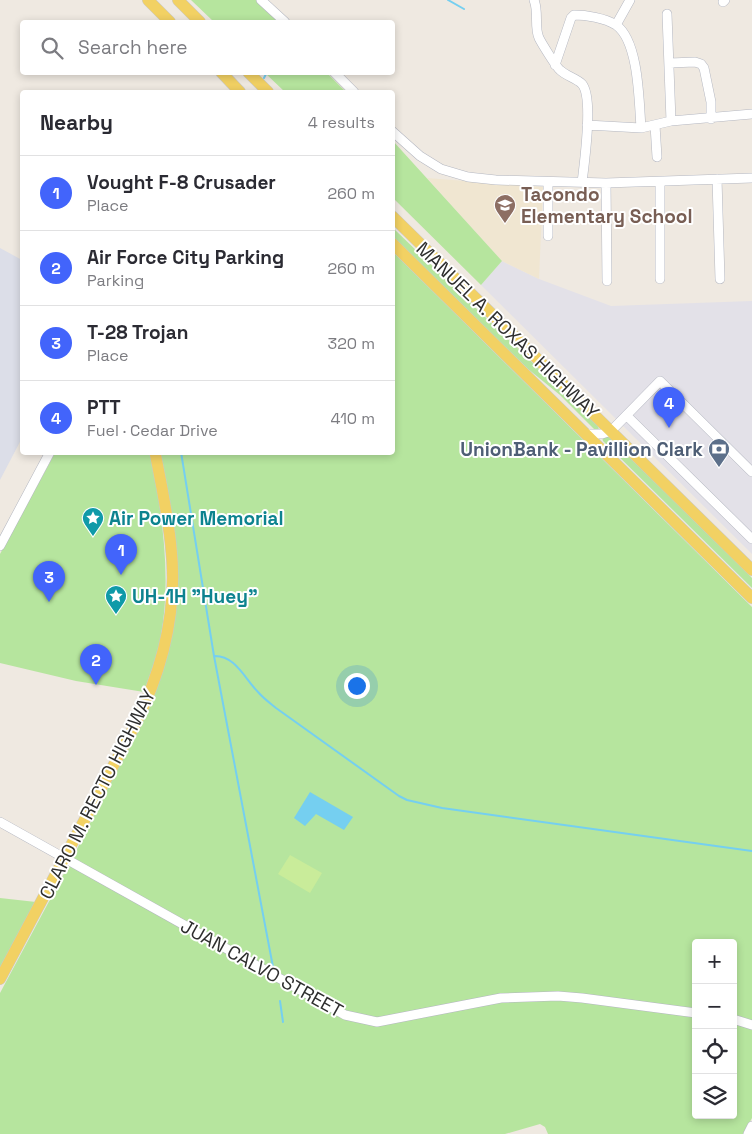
<!DOCTYPE html>
<html lang="en">
<head>
<meta charset="utf-8">
<style>
  body { margin:0; font-family:"Space Grotesk",sans-serif; background:#f7f7f7; color:#2b2b33 }
  .controls { position:absolute; right:15px; bottom:15px; display:grid; overflow:hidden; border-radius:5px; box-shadow:0 2px 8px #0003 }
  .controls button { width:45px; height:45px; display:grid; place-items:center; padding:0; border:0; border-bottom:1px solid #e1e1e2; background:#fff; color:#2b2b33; font:25px sans-serif }
  .you { position:absolute; left:356px; top:685px; width:18px; height:18px; margin:-12px; border:4px solid #fff; border-radius:50%; background:#1a73e8; box-shadow:0 0 0 8px #1a73e833 }
  .badge { display:grid; place-items:center; width:32px; height:32px; border-radius:50%; background:#4264fb; color:#fff; font-size:16px; font-weight:700 }
  .pin { position:absolute; translate:-50% -41px; filter:drop-shadow(0 1px 2px #0008) }
  .pin::after { content:''; position:absolute; top:26px; width:18px; height:15px; background:inherit; clip-path:polygon(0 0,100% 0,50% 100%) }
  .list { margin:0; padding:0; list-style:none }
  h2 { display:flex; justify-content:space-between; align-items:center; height:65px; margin:0; padding:0 20px; font-size:21px }
  h2 small { font-size:16px; font-weight:400; color:#7c7c81 }
  .list li { display:grid; grid-template-columns:32px 1fr auto; gap:15px; align-items:center; box-sizing:border-box; height:75px; padding:0 20px; border-top:1px solid #e1e1e2 }
  .list b { display:block; font-size:19px; white-space:nowrap }
  .list p { margin:0; font-size:16px; white-space:nowrap; color:#7c7c81 }
  .list em { font-size:16px; font-style:normal; color:#7c7c81 }
  .icon { flex:none; width:28px; height:28px; fill:none; stroke:currentColor; stroke-width:2; stroke-linecap:round; stroke-linejoin:round }
  .map { position:relative; flex:none; width:752px; height:1134px; overflow:hidden }
  .search { position:absolute; background:#fff; box-shadow:0 2px 8px #0003; left:20px; top:20px; width:375px; height:55px; display:flex; align-items:center; gap:12px; box-sizing:border-box; padding:0 18px; border-radius:5px; color:#7c7c81; font-size:19px }
  .panel { position:absolute; background:#fff; box-shadow:0 2px 8px #0003; left:20px; top:90px; width:375px; height:365px; border-radius:5px }
  .map>svg:first-child { display:block }
  .industrial { fill:#e3e1e8 }
  .education { fill:#f0e6d1 }
  .airport { fill:#dcdee8 }
  .green { fill:#b6e59e; fill-rule:evenodd }
  .pitch { fill:#c9ec9a }
  .water { fill:#75cff0 }
  .lines { fill:none; stroke-linecap:round; stroke-linejoin:round }
  .stream { stroke:#75cff0; stroke-width:2 }
  .minor-casing { stroke:#b4b7c1; stroke-width:10 }
  .major-casing { stroke:#c9c9c9; stroke-width:12 }
  .minor { stroke:#fff; stroke-width:9 }
  .major { stroke:#f2d163; stroke-width:11 }
  .labels { text-anchor:middle; stroke-width:4; stroke-linejoin:round; paint-order:stroke }
  .education-label { font-size:19px; font-weight:bold; fill:#785e54; stroke:#fff; text-anchor:start }
  .street-label { font-size:19px; fill:#2e2e2e; stroke:#fff }
  .service-label { font-size:19px; font-weight:bold; fill:#4e5e75; stroke:#fff; text-anchor:end }
  .culture-label { font-size:19px; font-weight:bold; fill:#0d838f; stroke:#fff; text-anchor:start }
</style>
</head>
<body>
<div class="map">
<svg width="752" height="1134" viewBox="0 0 752 1134">
  <rect width="100%" height="100%" fill="#efe9e1"/>
  <path class="industrial" d="M502,261L539,279L611,306L752,301V554L481,285Z"/>
  <path class="education" d="M427,178L543,187L539,279L502,261Z"/>
  <path class="airport" d="M0,248L22,260V438L0,480Z"/>
  <path class="green" d="M191,0H256L278,22H214Z
    M265,73H327L346,92H285Z
    M393,141L502,261L481,285L393,198Z
    M392,227L598,426L599,430H595L560,395L528,369L405,250L393,237Z
    M393,252L752,607V1118L743,1134H548L545,1127L540,1124L505,1134H0V993L76,851L141,722L172,628L158,453L392,452ZM696,943H733V1115H696Z
    M608,436L708,532L752,578V588L603,441L602,437Z
    M55,453H152C161,515 172,573 161,636C158,655 150,674 144,692L76,681L0,663V554Z
    M0,898L36,902L0,969Z"/>
  <path class="pitch" d="M290,855L322,873L310,893L278,874Z"/>
  <path class="water" d="M310,792L353,817L344,830L316,814L305,826L294,818Z"/>
  <g class="lines">
    <path class="stream" d="M448,0L464,9
      M264,78L267,72
      M181,452L214,656C235,655 245,679 258,692C263,698 270,703 276,708L399,796L407,800L442,808L752,851
      M214,656L273,967
      M280,1001L283,1022"/>
    <g class="minor-casing">
      <path id="minor" d="M261,0L285,22
        M534,0C539,12 534,27 539,38C541,42 556,67 560,70C566,76 576,78 582,84C594,98 584,164 582,183
        M723,2L725,0
        M667,14L671,121
        M616,25L630,0
        M670,63L695,62L701,64L704,68L711,102V119
        M555,65L571,18L574,15C586,15 605,18 616,25C639,41 639,102 641,128
        M334,72L354,92
        M587,125L641,128L671,121L752,114
        M655,125L657,157
        M392,131L420,156L441,169L468,177L496,180L606,183L752,178
        M717,179L720,279
        M606,183L607,281
        M548,236V182
        M660,279V182
        M627,416L752,539
        M586,434H602L611,431L660,381L752,472
        M0,546L50,452
        M0,822L345,1015L377,1022L501,998L558,996L582,998L696,1013
        M733,1019L752,1025
        M748,1134L752,1126"/>
    </g>
    <g class="major-casing">
      <path id="major" d="M148,0L170,22
        M178,0L200,22
        M221,72L240,92
        M248,72L268,92
        M392,216L752,570
        M392,243L752,598
        M0,979L135,725C163,669 178,610 171,547C168,515 161,484 155,452"/>
    </g>
    <use href="#minor" class="minor"/>
    <use href="#major" class="major"/>
  </g>
  <defs>
    <g id="school-pin" transform="scale(1.125)"><path d="M0 17L-7.5 6A9.5 9.5 0 1 1 7.5 6Z" fill="#8d6e63" stroke="#fff"/><path d="M0-5L7-2L0 1L-7-2ZM-4 1L0 2.5L4 1V4Q0 6-4 4Z" fill="#fff"/></g>
    <g id="bank-pin" transform="scale(1.125)"><path d="M0 17L-7.5 6A9.5 9.5 0 1 1 7.5 6Z" fill="#5c6f8a" stroke="#fff"/><path d="M-6-4H6V4H-6ZM0-2.3a2.3 2.3 0 1 0 0 4.6a2.3 2.3 0 1 0 0-4.6Z" fill="#fff"/></g>
    <g id="sight-pin" transform="scale(1.125)"><path d="M0 17L-7.5 6A9.5 9.5 0 1 1 7.5 6Z" fill="#0f9aa8" stroke="#fff"/><path d="M0-6L1.8-2.2L6-1.7L2.9 1.2L3.7 5.4L0 3.3L-3.7 5.4L-2.9 1.2L-6-1.7L-1.8-2.2Z" fill="#fff"/></g>
  </defs>
  <g fill-rule="evenodd">
    <use href="#school-pin" x="505" y="205"/>
    <use href="#bank-pin" x="719" y="449"/>
    <use href="#sight-pin" x="93" y="518"/>
    <use href="#sight-pin" x="116" y="596"/>
  </g>
  <g class="labels">
    <g class="education-label">
      <text x="521" y="201">Tacondo<tspan x="521" dy="22">Elementary School</tspan></text>
    </g>
    <g class="street-label">
      <text transform="translate(508 330) rotate(44)" y="7">MANUEL A. ROXAS HIGHWAY</text>
      <text transform="translate(97 794) rotate(-63)" y="7">CLARO M. RECTO HIGHWAY</text>
      <text transform="translate(262 968) rotate(29)" y="7">JUAN CALVO STREET</text>
    </g>
    <g class="service-label">
      <text x="703" y="456">UnionBank - Pavillion Clark</text>
    </g>
    <g class="culture-label">
      <text x="109" y="525">Air Power Memorial</text>
      <text x="132" y="603">UH-1H "Huey"</text>
    </g>
  </g>
</svg>
<div class="controls">
<button>+</button>
<button>−</button>
<button><svg class="icon" aria-label="locate" viewBox="0 0 24 24"><circle cx="12" cy="12" r="6"/><path d="M12 2v4M12 18v4M2 12h4M18 12h4"/></svg></button>
<button><svg class="icon" aria-label="layers" viewBox="0 0 24 24"><path d="M12 4l9 5-9 5-9-5zM3 14l9 5 9-5"/></svg></button>
</div>
<div class="you"></div>
<div class="pin badge" style="left:121px;top:575px">1</div>
<div class="pin badge" style="left:96px;top:685px">2</div>
<div class="pin badge" style="left:49px;top:602px">3</div>
<div class="pin badge" style="left:669px;top:428px">4</div>
<div class="search"><svg class="icon" aria-label="search" viewBox="0 0 24 24"><circle cx="10" cy="10" r="6"/><path d="M15 15l6 6"/></svg>Search here</div>
<section class="panel">
<h2>Nearby<small>4 results</small></h2>
<ul class="list">
<li><span class="badge">1</span><div><b>Vought F-8 Crusader</b><p>Place</p></div><em>260 m</em></li>
<li><span class="badge">2</span><div><b>Air Force City Parking</b><p>Parking</p></div><em>260 m</em></li>
<li><span class="badge">3</span><div><b>T-28 Trojan</b><p>Place</p></div><em>320 m</em></li>
<li><span class="badge">4</span><div><b>PTT</b><p>Fuel · Cedar Drive</p></div><em>410 m</em></li>
</ul>
</section>
</div>
</body>
</html>
